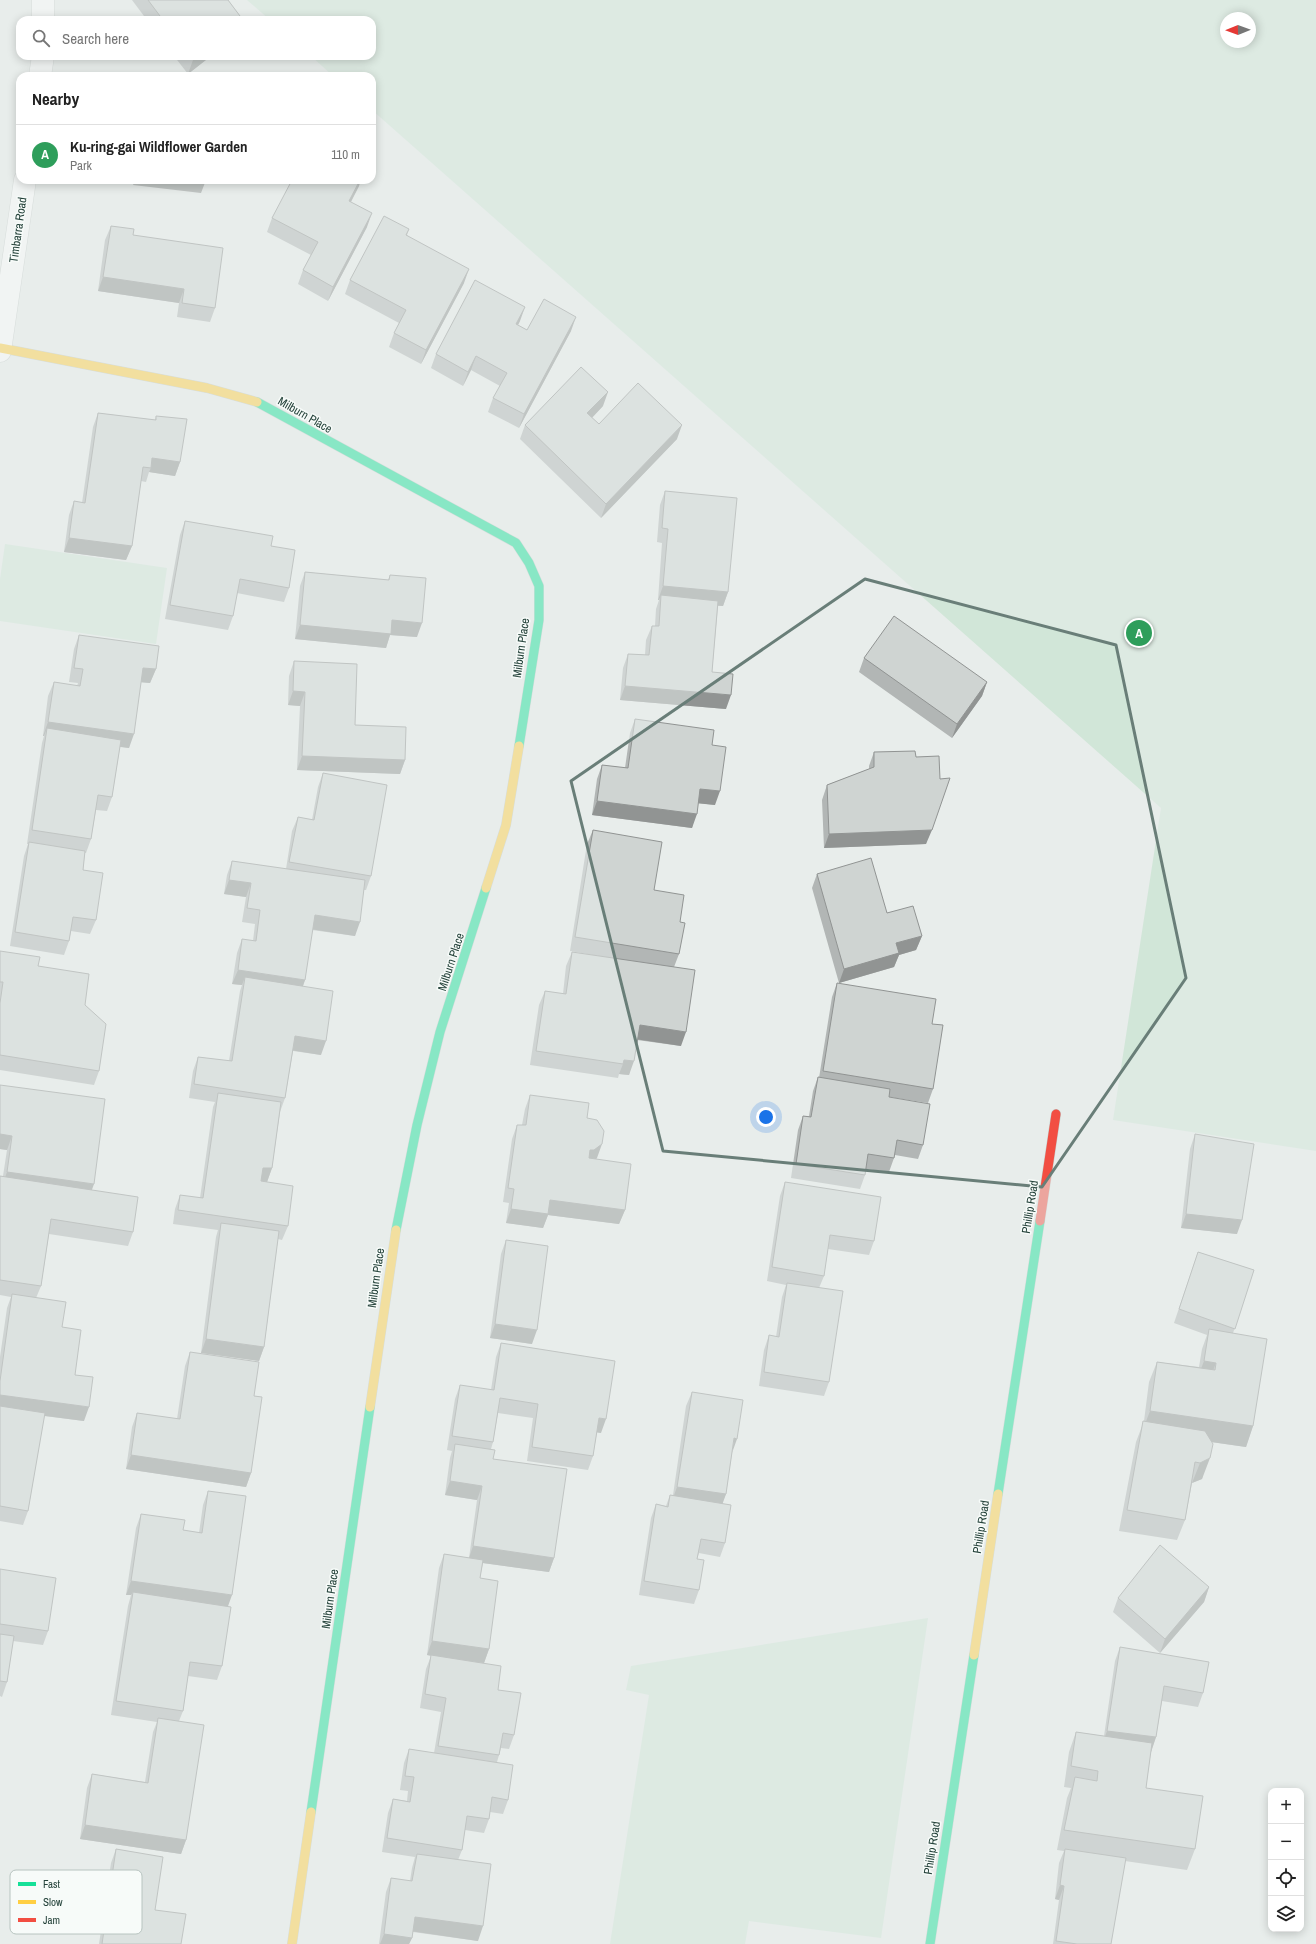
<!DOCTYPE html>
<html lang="en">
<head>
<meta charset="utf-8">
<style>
  body { margin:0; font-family:"Archivo Narrow",sans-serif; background:#f2f2f2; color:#222 }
  .controls { position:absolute; right:12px; bottom:12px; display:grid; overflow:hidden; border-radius:8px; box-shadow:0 2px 10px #0003 }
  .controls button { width:36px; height:36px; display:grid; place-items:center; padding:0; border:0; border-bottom:1px solid #e0e0e0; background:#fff; color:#222; font:20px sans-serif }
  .compass { position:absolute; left:1220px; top:12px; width:36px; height:36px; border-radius:50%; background:#fff; box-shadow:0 2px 10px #0003; rotate:269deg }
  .you { position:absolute; left:766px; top:1117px; width:14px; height:14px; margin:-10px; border:3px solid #fff; border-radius:50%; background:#1a73e8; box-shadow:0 0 0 6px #1a73e833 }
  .badge { display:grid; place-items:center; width:26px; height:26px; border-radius:50%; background:#697e78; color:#fff; font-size:13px; font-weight:700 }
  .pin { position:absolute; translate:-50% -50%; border:2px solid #fff; box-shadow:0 1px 4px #0006 }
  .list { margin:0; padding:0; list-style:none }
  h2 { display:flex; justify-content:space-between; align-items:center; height:52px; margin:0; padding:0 16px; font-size:17px }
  h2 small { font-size:13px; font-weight:400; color:#767676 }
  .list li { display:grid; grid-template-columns:26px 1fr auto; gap:12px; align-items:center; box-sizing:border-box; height:60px; padding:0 16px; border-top:1px solid #e0e0e0 }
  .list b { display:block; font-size:15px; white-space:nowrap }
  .list p { margin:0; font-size:13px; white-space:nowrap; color:#767676 }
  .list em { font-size:13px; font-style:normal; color:#767676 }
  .icon { flex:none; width:22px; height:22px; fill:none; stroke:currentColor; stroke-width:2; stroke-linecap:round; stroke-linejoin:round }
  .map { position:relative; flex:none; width:1316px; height:1944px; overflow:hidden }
  .search { position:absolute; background:#fff; box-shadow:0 2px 10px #0003; left:16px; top:16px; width:360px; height:44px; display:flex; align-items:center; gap:10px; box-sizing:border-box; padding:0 14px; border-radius:12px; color:#767676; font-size:15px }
  .panel { position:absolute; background:#fff; box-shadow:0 2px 10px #0003; left:16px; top:72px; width:360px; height:112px; border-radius:12px }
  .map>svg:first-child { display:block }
  .green { fill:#d1e6d8; fill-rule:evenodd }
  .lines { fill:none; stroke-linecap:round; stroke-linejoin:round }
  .street-casing { stroke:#c5cac8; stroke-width:23 }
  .fast-casing { stroke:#c3cbc8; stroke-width:10 }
  .slow-casing { stroke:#c3cbc8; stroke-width:10 }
  .jam-casing { stroke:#c3cbc8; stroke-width:10 }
  .street { stroke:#fcfcfc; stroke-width:22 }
  .fast { stroke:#16e098; stroke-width:9 }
  .slow { stroke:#ffcf43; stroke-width:9 }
  .jam { stroke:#f24e42; stroke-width:9 }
  .wall { fill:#b2b6b5 }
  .shaded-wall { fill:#919493 }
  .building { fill:#cfd4d2; stroke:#919493 }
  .marked { fill:none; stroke:#697e78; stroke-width:3; stroke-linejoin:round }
  .labels { text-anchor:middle; stroke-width:3; stroke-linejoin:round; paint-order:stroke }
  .street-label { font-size:12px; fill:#24423a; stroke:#f7fbf9 }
  .key { fill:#f7fbf9; stroke:#b8c4c0; stroke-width:1 }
  .key-label { font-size:11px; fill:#24423a }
</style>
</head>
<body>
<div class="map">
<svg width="1316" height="1944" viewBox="0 0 1316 1944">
  <rect width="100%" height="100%" fill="#e8edeb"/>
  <path class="green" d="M247,0H1316V1151L1113,1120L1161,808L372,110V76H333L311,56H372V20H270ZM1226,18H1250V42H1226Z
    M5,544L167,568L156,644L0,621V579Z
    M928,1618L881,1938L749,1921L745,1944H610L649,1695L626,1690L631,1666Z"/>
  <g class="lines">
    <g class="street-casing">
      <path id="street" d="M43,20V0
        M40,76L43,56
        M0,351L25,180"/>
    </g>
    <g class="fast-casing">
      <path id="fast" d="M257,402L516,543L529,563L539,586V620L519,746
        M396,1230L417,1125L440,1032L486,888
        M998,1494L1040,1221
        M311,1812L370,1407
        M930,1944L974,1655"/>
    </g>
    <g class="slow-casing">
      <path id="slow" d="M0,348L207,388L257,402
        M486,888L506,825L519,746
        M370,1407L396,1230
        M974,1655L998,1494
        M292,1944L311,1812"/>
    </g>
    <g class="jam-casing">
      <path id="jam" d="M1040,1221L1056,1114"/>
    </g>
    <use href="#street" class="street"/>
    <use href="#fast" class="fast"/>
    <use href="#slow" class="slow"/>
    <use href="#jam" class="jam"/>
  </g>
  <path class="wall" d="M132,0H228L243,20H147Z
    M174,56H211L188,74Z
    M359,186L351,202L367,227L328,301L298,284L303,270L311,255L267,232L272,218Z
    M111,226L133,235L215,308L210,322L177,317L179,303L98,291L105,240Z
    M409,229L407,235L464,283L421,364L389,347L394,333L399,323L345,294L350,280Z
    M520,321L518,325L527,330L571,331L519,428L488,412L493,398L500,386L471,370L463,386L431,368L436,354Z
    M603,406L592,418L599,424L677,439L601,518L520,439L525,425Z
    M98,413L155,420L156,416L180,462L175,476L149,472L146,482L141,481L132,546L126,560L64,552L69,515L74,501L82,503L93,427Z
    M665,491L728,592L723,606H718L712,672L726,709L620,700L623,668L628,654L645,655L646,640L652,626H655L656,609L659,600H658L662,543L657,542L660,505Z
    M185,521L271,546L289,588L284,602L237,593L233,616L228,630L165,619L180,535Z
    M305,572L388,580L390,575L417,637L390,635L386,648L295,639L300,586Z
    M79,635L156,669L150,683L141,682L129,748L120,747L112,797L107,811L96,810L91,839L86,853H85L83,870L96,920L90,934L71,931L69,941L64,955L10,946L24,856L28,844H27L42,743L44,736H43L48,696L54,682L77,686L78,683L69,682L74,649Z
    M864,658L987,682L982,696L952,738L859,672Z
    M294,661L355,725L405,760L400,774L297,770L300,706L288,705L289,676Z
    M635,719L712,745L715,805L698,803L692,828L592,815L597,779L602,765L625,768L630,733Z
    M874,752L916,757L940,779L926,844L824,848L822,800L827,785L869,769V766Z
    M323,773L371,876L366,890H364L355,936L312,930L305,980L303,986L321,1055L293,1051L285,1098L280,1112L272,1168L267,1182L288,1226L282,1240L278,1239L264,1347L259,1361L201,1353L216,1237L218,1230L173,1224L175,1209L180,1195L200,1198L213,1107L215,1102L189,1098L193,1071L198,1057L229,1061L240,991L242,985L232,984L237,953L242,939L253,941L255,924L242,922L246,897L224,894L227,875L232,861L286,869L292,831L298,817L312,820L318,787Z
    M593,830L654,890L680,922L679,954L674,967L681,1046L637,1040L629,1075L619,1074L618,1078L530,1065L539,1005L545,991L563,994L566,966L572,952L621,960L570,951L587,844Z
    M817,874L922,936L916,950L899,955L894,967L839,983L812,888Z
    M0,951L38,966L99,1071L94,1085L0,1070Z
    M837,983L932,1024L933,1089L928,1103L889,1097L923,1145L918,1159L895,1155L894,1158L889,1172L866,1169L865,1175L860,1189L791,1178L798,1130L803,1116H809L813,1091L818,1077L819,1078L832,997Z
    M0,1085L92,1190L133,1232L128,1246L49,1234L41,1286L36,1298L62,1327L75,1375L84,1421L44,1416L28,1511L23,1525L0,1521V1357L7,1308L11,1297L0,1295V1176H3L7,1150L0,1149Z
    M530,1095L587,1118L597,1158L596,1159L625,1210L619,1224L548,1215L543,1228L506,1223L509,1203L503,1202L512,1139L517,1125H522L525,1109Z
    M1195,1134L1237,1234L1181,1228L1190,1149Z
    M785,1182L874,1241L869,1255L828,1249L824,1276L819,1288L829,1382L824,1396L759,1386L764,1350L769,1335L776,1337L782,1297L786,1285L767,1281L780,1196Z
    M506,1240L532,1344L490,1338L501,1254Z
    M1198,1252L1254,1270L1233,1333L1253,1426L1246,1447L1211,1442L1202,1479L1192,1483L1185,1520L1177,1540L1119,1531L1136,1442L1144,1421L1149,1382L1157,1362L1199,1367L1202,1349L1207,1335L1174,1323Z
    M501,1343L601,1433L597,1432L593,1456L588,1470L527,1461L533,1418L498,1413L493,1442L491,1449L493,1459L554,1558L549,1572L483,1563L480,1578L489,1649L484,1663L498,1690L514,1735L509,1749L501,1748L497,1762L508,1800L503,1814L490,1812L489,1819L484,1833L465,1830L462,1850L458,1860L478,1941L413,1932L412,1938L409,1944H379L386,1892L391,1878L410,1881L412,1868L415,1857L382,1852L388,1813L393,1799L407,1801L408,1791L400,1790L404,1763L409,1749L434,1753L441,1712L420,1708L426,1669L431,1656L427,1655L439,1568L444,1554L469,1558L477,1500L445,1495L450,1458L452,1451L447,1450L455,1399L460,1385L491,1390L496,1357Z
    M190,1352L254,1396L251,1473L246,1487L126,1469L132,1427L137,1413L177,1419L185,1366Z
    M692,1392L732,1453L726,1494L722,1503L725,1543L720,1557L699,1553L697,1559L699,1590L694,1604L639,1595L651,1518L656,1504L666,1506L670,1495H673L686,1406Z
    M208,1491L228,1606L222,1666L217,1680L188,1676L183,1711L179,1721L186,1840L181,1854L80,1839L87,1788L92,1774L145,1782L153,1732L157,1722L111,1715L128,1606L131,1595H126L136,1528L141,1514L183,1530L199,1533L203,1505Z
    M0,1569L48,1631L43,1645L13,1641L7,1682L2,1697L0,1696Z
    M1209,1587L1204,1602L1160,1653L1113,1612L1118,1598Z
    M1120,1647L1203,1693L1198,1707L1162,1701L1156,1737L1151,1752V1751L1146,1788L1195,1849L1187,1870L1125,1861L1111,1944H1053L1059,1900L1055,1899L1059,1863L1064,1851L1057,1850L1067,1798L1071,1788L1064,1787L1069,1752L1076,1732L1104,1736L1115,1661Z
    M116,1849L155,1910L181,1944H99L111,1863Z"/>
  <path class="shaded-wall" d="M198,56H211L188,74L193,60Z
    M135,180H206L201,193L133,185Z
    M360,180H361L359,186L344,215L349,201Z
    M372,213L367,227L328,301L333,287Z
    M469,269L464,283L421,364L426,350Z
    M103,277L184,289L179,303L98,291Z
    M525,307L520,321L511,338L516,324Z
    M576,317L571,331L519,428L524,414Z
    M476,356L471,370L463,386L468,372Z
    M608,392L603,406L582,428L587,413Z
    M682,425L677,439L601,518L606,504Z
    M152,458L180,462L175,476L149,472L151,468Z
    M69,538L132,546L126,560L64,552Z
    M663,586L728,592L723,606L661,600V595L659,600H658Z
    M392,620L422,623L417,637L390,635L386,648L295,639L300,625Z
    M143,668L156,669L150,683L138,682Z
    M987,682L982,696L952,738L957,724Z
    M625,686L731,695L726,709L620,700Z
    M293,691L305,692L300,706L288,705Z
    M48,722L134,734L129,748L46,736L47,728L44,736H43Z
    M302,756L405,760L400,774L297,770Z
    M700,789L720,791L715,805L695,803Z
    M597,801L697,814L692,828L592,815Z
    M932,830L926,844L824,848L829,834Z
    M229,880L251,883L246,897L224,894Z
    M315,915L360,922L355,936L310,929Z
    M922,936L916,950L899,955L894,967L839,983L844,969L896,943Z
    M238,970L305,980L300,994L245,977L242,985L232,984Z
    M640,1025L686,1032L681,1046L635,1039Z
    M295,1036L326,1041L321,1055L290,1050Z
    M624,1060L634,1061L629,1075L619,1074L623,1064Z
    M0,1134L12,1136L7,1150L0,1149Z
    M602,1144L597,1158L589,1164H585L590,1150Z
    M263,1168H272L267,1182H258Z
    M7,1172L94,1184L89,1198L2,1186Z
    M550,1200L625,1210L619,1224L548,1215L543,1228L506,1223L511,1209Z
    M1186,1214L1242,1220L1237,1234L1181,1228Z
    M495,1324L537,1330L532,1344L490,1338Z
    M206,1339L264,1347L259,1361L201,1353Z
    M1204,1361L1216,1363L1208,1383L1196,1382Z
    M0,1395L89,1407L84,1421L0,1410Z
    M1150,1411L1253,1426L1246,1447L1142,1432Z
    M599,1418L606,1419L601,1433L594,1432Z
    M734,1438L737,1439L732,1453Z
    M131,1455L251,1473L246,1487L126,1469Z
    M1210,1458L1202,1479L1192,1483L1200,1463Z
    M450,1481L482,1486L477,1500L445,1495Z
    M677,1487L726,1494L721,1508L672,1501Z
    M473,1546L554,1558L549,1572L468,1561Z
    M131,1581L232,1595L227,1609L133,1592L131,1595H126Z
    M1209,1587L1204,1602L1160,1653L1165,1639Z
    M432,1641L489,1649L484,1663L427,1655Z
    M1107,1731L1156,1737L1151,1752L1102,1745Z
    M85,1825L186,1840L181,1854L80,1839Z
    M1060,1885L1064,1886L1059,1900L1055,1899Z
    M415,1917L483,1926L478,1941L410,1931Z
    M384,1934L412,1938L409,1944H380Z"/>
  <path class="building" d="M148,0H228L243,20H163Z
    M190,56H198L193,60Z
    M292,180H360L349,201L372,213L333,287L303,270L318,242L272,218Z
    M384,216L409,229L406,235L469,269L426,350L394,333L406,310L350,280Z
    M111,226L134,229L133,235L223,248L215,308L182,303L184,289L103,277Z
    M475,280L525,307L516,324L527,330L544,299L576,317L524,414L493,398L507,373L476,356L468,372L436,354Z
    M581,367L608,392L587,413L599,424L638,383L682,425L606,504L525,425Z
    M98,413L156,420V416L187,419L180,462L152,458L151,468L143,467L132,546L69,538L74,501L85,503Z
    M665,491L737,498L728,592L663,586L668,529L662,528Z
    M185,521L273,536L271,546L295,550L289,588L240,579L233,616L170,605Z
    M305,572L389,580L390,575L426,578L422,623L392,620L391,634L300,625Z
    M661,595L718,601L712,672L733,674L731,695L625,686L628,654L649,655L652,626H659Z
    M894,616L987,682L957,724L864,658Z
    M79,635L159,646L156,669L143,668L134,734L48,722L54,682L80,686L83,669L74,668Z
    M294,661L357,664L355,725L406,727L405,760L302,756L305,692L293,691Z
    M635,719L714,730L712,745L726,747L720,791L700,789L697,814L597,801L602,765L628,768Z
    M47,728L121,740L112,797L98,795L91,839L32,830Z
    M915,751L916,757L939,756L940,779L950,778L932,830L829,834L827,785L874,767V752Z
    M323,773L387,785L371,876L289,862L298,817L314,820Z
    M593,830L662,842L654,890L684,895L680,922L685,923L679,954L575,937Z
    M29,842L85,851L83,870L103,873L96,920L73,917L69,941L15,932Z
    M871,858L887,913L913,906L922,936L896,943L899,953L844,969L817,874Z
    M232,861L365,880L360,922L315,915L305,980L238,970L242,939L256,941L260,910L247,908L251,883L229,880Z
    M0,951L40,957L38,966L89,974L85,1005L106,1024L99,1071L0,1055V1003L3,982H0Z
    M572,952L695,970L686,1032L640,1025L634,1061L624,1060L623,1064L536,1051L545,991L566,994Z
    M245,977L333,991L326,1041L295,1036L285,1098L194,1084L198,1057L232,1061Z
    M837,983L936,999L932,1024L943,1025L933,1089L823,1071Z
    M818,1077L890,1089L889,1097L930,1104L923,1145L897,1140L894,1158L868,1154L865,1175L796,1164L803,1116L811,1117Z
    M0,1085L105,1099L94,1184L7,1172L12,1136L0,1134Z
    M218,1093L281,1102L272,1168H263L261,1181L293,1186L288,1226L178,1210L180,1195L203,1198Z
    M530,1095L589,1103L587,1118L597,1120L604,1131L602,1144L594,1150H590L589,1158L631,1164L625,1210L550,1200L548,1214L511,1209L514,1189L508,1188L517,1125H526Z
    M1195,1134L1254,1144L1242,1220L1186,1214Z
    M0,1176L138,1197L133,1232L51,1219L41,1286L0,1280Z
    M785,1182L881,1197L874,1241L830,1235L824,1276L772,1267Z
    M221,1223L279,1231L264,1347L206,1339Z
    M506,1240L548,1246L537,1330L495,1324Z
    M1198,1252L1254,1270L1235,1329L1179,1309Z
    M787,1283L843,1291L829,1382L764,1372L769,1335L779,1337Z
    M12,1294L66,1302L62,1327L81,1330L75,1375L93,1377L89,1407L0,1395V1381Z
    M1209,1329L1267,1339L1253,1426L1150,1411L1157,1362L1215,1370L1216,1363L1204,1361Z
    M501,1343L615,1361L606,1419L599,1418L593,1456L532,1447L538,1404L500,1398L493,1442L452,1436L460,1385L494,1390Z
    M190,1352L259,1362L254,1396L262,1397L251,1473L131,1455L137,1413L180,1419Z
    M692,1392L743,1400L737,1439L734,1438L726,1494L677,1487Z
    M0,1406L45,1413L28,1511L0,1506Z
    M1143,1421L1205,1431L1213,1444L1210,1458L1200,1463L1195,1462L1185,1520L1127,1510Z
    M455,1444L495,1450L493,1459L567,1469L554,1558L473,1546L482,1486L450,1481Z
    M208,1491L246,1496L232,1595L131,1581L141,1514L185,1520L183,1530L202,1533Z
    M670,1495L731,1505L725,1543L701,1539L697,1559L704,1560L699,1590L644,1581L656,1504L668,1507Z
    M1160,1545L1209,1587L1165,1639L1118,1598Z
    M444,1554L483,1560L480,1578L498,1581L489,1649L432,1641Z
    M0,1569L56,1578L48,1631L0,1624Z
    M133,1592L231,1607L222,1666L190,1662L183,1711L116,1701Z
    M0,1634L14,1636L7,1682L0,1681Z
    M1120,1647L1209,1662L1203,1693L1164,1686L1156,1737L1107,1731Z
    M431,1655L501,1666L498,1690L521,1693L514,1735L503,1733L499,1755L438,1746L446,1698L425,1694Z
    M158,1718L204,1725L186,1840L85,1825L92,1774L148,1783Z
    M1076,1732L1152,1743L1146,1788L1203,1796L1195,1849L1064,1830L1075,1777L1097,1781L1098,1771L1071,1766Z
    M409,1749L513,1765L508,1800L492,1797L489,1819L467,1816L462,1850L387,1838L393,1799L410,1802L414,1777L405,1776Z
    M116,1849L163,1857L155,1910L186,1914L181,1944H102Z
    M1065,1849L1126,1858L1111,1944H1077L1056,1941L1064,1886L1060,1885Z
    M417,1854L491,1864L483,1926L415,1917L412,1938L384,1934L391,1878L412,1881Z"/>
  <path d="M0 0H1316V1944H0ZM865,579L1116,645L1186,978L1042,1187L663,1151L571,781Z" fill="#e8edeb" fill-opacity=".55" fill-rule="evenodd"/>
  <path class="marked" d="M865,579L1116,645L1186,978L1042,1187L663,1151L571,781Z"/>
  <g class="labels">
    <g class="street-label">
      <text transform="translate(18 230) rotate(-82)" y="4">Timbarra Road</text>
      <text transform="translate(305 415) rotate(30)" y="4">Milburn Place</text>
      <text transform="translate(521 648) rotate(-82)" y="4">Milburn Place</text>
      <text transform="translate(451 962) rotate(-72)" y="4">Milburn Place</text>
      <text transform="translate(1030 1207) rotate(-81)" y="4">Phillip Road</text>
      <text transform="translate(376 1278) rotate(-82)" y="4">Milburn Place</text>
      <text transform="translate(981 1527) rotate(-81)" y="4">Phillip Road</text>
      <text transform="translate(330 1599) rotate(-82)" y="4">Milburn Place</text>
      <text transform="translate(932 1848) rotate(-81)" y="4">Phillip Road</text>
    </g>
  </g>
  <rect x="10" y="1870" width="132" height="64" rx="6" class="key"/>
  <rect x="18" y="1882" width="18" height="4" fill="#16e098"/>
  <rect x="18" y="1900" width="18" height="4" fill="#ffcf43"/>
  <rect x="18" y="1918" width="18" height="4" fill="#f24e42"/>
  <g class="key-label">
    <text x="43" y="1888">Fast</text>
    <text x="43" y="1906">Slow</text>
    <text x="43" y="1924">Jam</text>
  </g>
</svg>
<div class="controls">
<button>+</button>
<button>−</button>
<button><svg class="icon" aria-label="locate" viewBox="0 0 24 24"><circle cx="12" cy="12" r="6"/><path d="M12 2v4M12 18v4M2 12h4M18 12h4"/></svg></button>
<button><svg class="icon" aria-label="layers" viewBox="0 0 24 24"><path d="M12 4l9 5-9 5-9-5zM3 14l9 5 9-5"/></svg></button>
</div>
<svg class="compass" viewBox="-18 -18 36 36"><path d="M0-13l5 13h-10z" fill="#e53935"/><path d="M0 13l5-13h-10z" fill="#767676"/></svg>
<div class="you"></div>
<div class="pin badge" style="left:1139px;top:633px;background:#2e9e5b">A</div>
<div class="search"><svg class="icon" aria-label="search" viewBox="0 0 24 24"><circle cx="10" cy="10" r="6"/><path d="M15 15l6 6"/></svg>Search here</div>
<section class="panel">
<h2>Nearby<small></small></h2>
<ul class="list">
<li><span class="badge" style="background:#2e9e5b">A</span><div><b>Ku-ring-gai Wildflower Garden</b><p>Park</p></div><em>110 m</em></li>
</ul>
</section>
</div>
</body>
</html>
